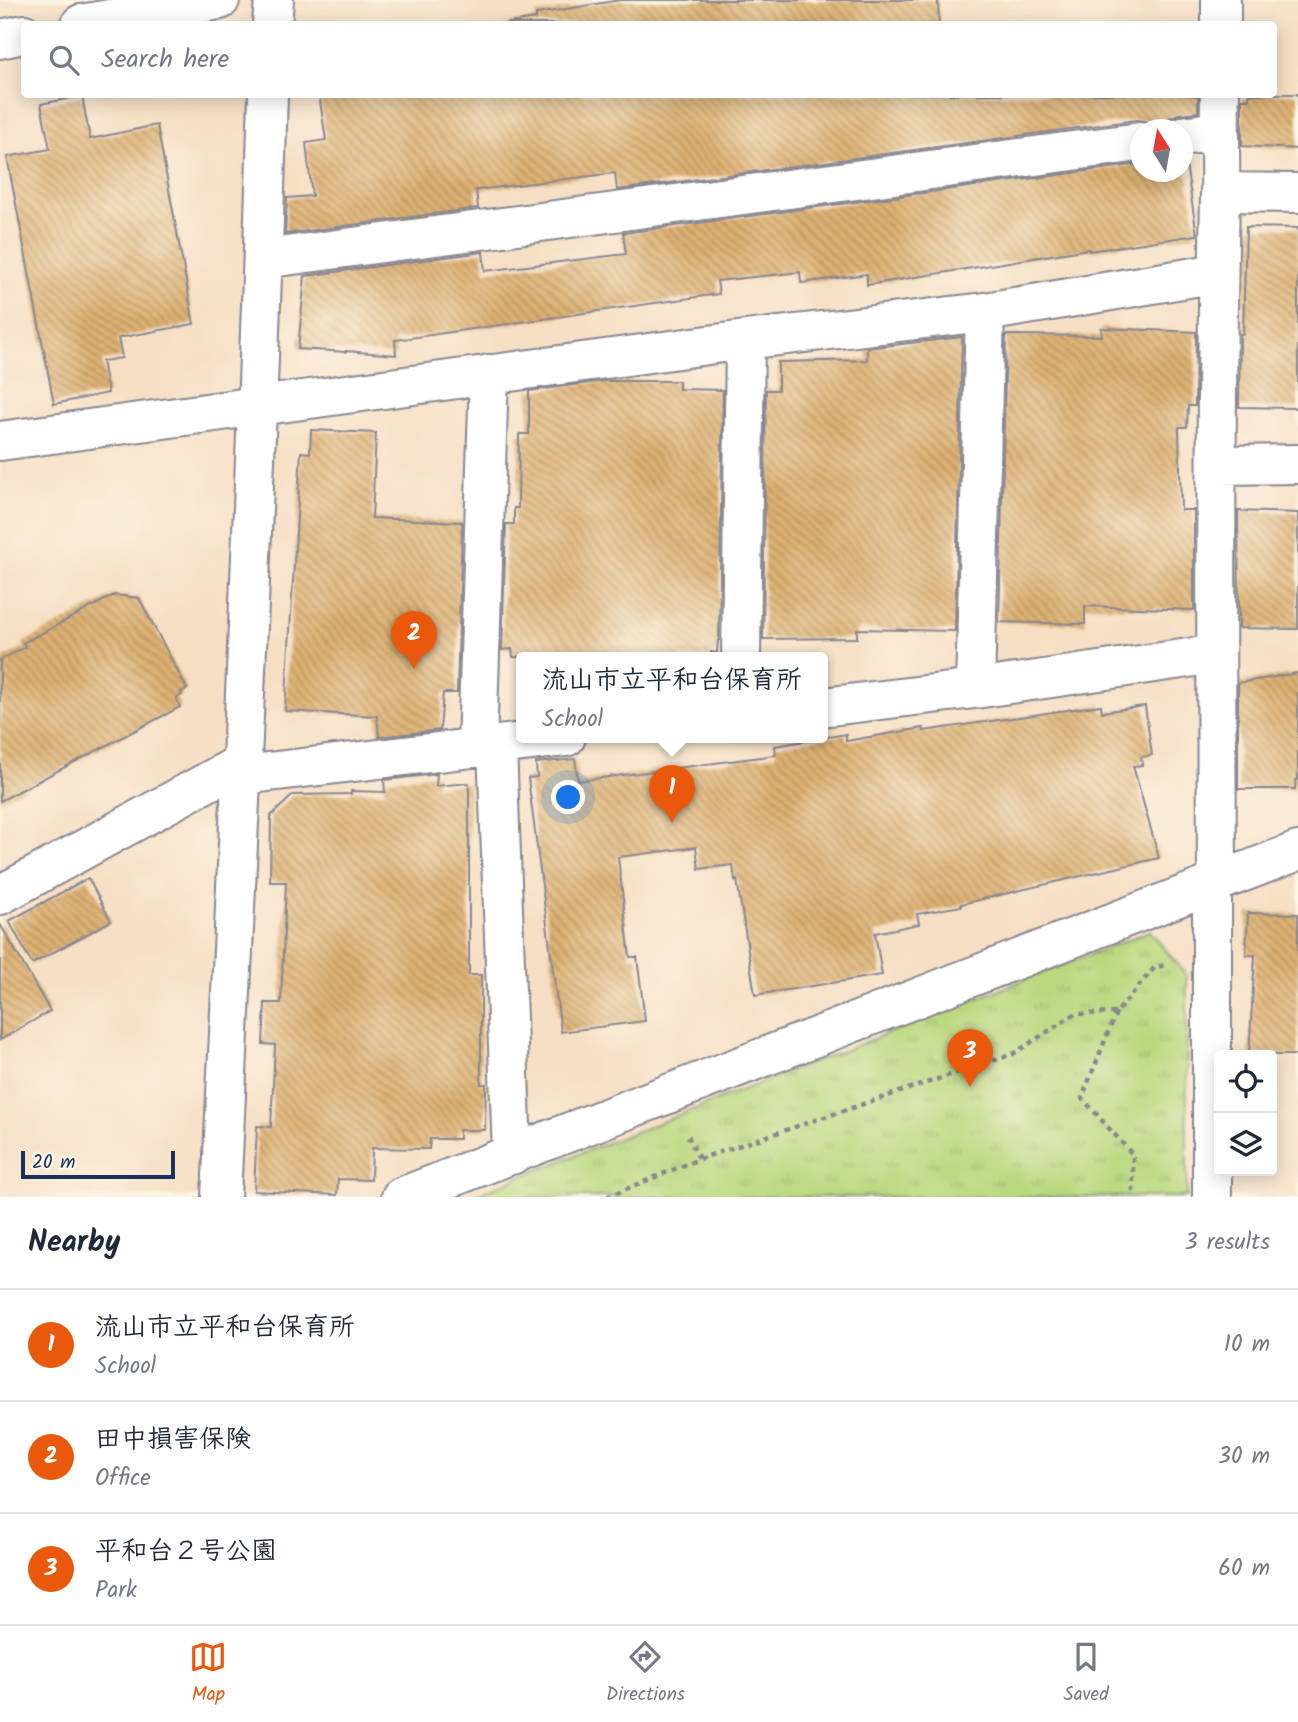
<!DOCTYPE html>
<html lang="en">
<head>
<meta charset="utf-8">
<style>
  body { margin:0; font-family:Kalam,"Klee One",sans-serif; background:#f2f2f3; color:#1f2937 }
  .controls { position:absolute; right:21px; bottom:21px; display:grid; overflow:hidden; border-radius:7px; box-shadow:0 4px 18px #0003 }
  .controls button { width:63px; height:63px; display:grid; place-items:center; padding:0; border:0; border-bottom:2px solid #e0e1e3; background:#fff; color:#1f2937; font:35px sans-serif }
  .compass { position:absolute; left:1130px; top:119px; width:63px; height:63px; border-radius:50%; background:#fff; box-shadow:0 4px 18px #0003; rotate:349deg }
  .scale { position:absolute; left:21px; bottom:18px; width:154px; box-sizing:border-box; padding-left:7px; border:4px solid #1b2f5e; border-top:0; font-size:19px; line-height:24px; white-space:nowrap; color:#1b2f5e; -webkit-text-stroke:5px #fcf5e5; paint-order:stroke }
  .you { position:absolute; left:569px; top:798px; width:24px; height:24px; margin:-18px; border:5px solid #fff; border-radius:50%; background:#1a73e8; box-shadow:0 0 0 10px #1a73e833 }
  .badge { display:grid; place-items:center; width:46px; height:46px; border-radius:50%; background:#ea580c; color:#fff; font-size:23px; font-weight:700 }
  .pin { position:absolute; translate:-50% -58px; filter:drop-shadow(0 2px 4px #0008) }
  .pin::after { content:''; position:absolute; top:37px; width:24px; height:21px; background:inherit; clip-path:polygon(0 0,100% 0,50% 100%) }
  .popup { position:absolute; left:516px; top:652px; width:312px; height:91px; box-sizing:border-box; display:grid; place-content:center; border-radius:7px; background:#fff; filter:drop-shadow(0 2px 5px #0005); font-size:23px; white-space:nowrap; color:#747a83 }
  .popup b { font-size:26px; color:#1f2937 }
  .popup::after { content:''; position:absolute; left:50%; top:100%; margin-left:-14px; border:14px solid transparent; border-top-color:#fff }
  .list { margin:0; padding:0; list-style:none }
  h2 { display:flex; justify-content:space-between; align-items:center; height:91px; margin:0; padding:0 28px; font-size:30px }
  h2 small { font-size:23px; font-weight:400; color:#747a83 }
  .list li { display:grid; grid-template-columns:46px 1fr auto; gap:21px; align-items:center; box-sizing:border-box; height:112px; padding:0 28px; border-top:2px solid #e0e1e3 }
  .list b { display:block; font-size:26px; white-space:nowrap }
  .list p { margin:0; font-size:23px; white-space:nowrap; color:#747a83 }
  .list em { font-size:23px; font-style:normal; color:#747a83 }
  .icon { flex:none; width:38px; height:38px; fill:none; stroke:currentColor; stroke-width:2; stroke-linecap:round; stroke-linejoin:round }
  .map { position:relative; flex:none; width:1298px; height:1197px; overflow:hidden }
  .search { position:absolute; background:#fff; box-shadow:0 4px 18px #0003; left:21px; right:21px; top:21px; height:77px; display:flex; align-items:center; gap:18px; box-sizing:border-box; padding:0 24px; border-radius:7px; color:#747a83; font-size:26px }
  .sheet { height:427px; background:#fff }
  nav { display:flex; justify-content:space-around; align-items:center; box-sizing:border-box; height:98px; border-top:2px solid #e0e1e3; background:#fff; font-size:19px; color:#747a83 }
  nav a { display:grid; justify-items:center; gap:4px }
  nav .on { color:#ea580c }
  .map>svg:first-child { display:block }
  .park { fill:url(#park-tufts); stroke:#6a846e; stroke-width:2 }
  .building { fill:url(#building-back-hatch) }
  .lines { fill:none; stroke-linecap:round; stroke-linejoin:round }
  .minor-casing { stroke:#888791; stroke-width:42 }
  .path { stroke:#888791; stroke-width:4.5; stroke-dasharray:5 5; stroke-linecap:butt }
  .minor { stroke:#fff; stroke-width:38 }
</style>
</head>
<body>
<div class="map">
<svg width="1298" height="1197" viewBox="0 0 1298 1197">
  <defs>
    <pattern id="park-tufts" width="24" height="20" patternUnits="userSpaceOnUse" patternTransform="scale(1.75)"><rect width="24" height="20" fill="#bad87e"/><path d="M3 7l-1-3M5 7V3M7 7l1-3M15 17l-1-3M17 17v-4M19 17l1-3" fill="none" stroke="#9fba6f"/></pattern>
    <pattern id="building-back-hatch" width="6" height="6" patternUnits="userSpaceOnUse" patternTransform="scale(1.75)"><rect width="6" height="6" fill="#deb172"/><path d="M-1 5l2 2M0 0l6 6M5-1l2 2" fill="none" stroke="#b39061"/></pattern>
  </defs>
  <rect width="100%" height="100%" fill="#fcf5e5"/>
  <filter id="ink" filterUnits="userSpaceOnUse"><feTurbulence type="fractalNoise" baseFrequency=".0143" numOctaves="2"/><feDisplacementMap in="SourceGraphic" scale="14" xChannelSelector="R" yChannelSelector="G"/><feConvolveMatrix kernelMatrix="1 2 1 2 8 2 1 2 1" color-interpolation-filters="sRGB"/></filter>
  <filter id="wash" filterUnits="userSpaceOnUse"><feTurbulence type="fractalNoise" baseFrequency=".00686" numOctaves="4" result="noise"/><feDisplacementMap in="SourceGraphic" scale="28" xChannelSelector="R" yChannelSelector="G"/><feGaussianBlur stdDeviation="1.57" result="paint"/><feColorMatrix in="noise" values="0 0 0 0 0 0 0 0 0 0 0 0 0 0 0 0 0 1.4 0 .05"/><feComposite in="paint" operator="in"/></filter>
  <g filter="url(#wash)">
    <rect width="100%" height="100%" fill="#f6dfc4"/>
    <path class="park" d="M1150,931L1187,976V1197H469Z"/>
    <g id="blocks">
      <path class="building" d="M620,0H938L939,24H503L536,19V14Z
        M319,94H1178L1198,96V112L1179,114L1169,118L1161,130H1158L1148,122L1137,120L617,190L615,173L476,190L478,208L285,234L287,198L312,196L306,143L326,140Z
        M1249,94H1298V149L1242,146V99H1249Z
        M82,96L90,139L157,125L194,324L118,338L122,358L102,361L108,393L54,404L7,157L50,149L41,104Z
        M1182,157L1185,158L1197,235L1089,251V249L867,285V274L801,283L800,272L717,281L719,294L395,340L396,355L346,351V352L298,349L305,276L483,252L485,271L626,254L623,233L1140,164V172H1182Z
        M1246,227L1298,228V408L1239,407L1240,334H1243Z
        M1101,328L1196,332L1195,406H1188L1187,427H1179L1181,510H1194V610L1085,606V624L999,622L1006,335L1102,336Z
        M962,337L955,631L857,629V638L763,639L766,390H778V362L867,360V348Z
        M604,381H679V389L723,390L719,640H718L717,653L711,652V657H513L512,649L502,650L506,524H514V508H518L519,434H529V391Z
        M311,430L376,433L372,518L462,522L457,693H443L440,730L379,737L377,716L285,711L301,452L310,453Z
        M1238,511L1298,513V629L1239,628Z
        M114,595L139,598L187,689L181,692L182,695L176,698L180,707L0,801V660L25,647L23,643Z
        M1298,673V780H1296L1295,789H1238V683Z
        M1101,705L1102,712L1145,706L1152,755L1141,757L1142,765L1133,766L1159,858L961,904V906L917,914L919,924L875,933L882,975L755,995L737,880L735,881L733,865L699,869L696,847L618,857L630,957H637L645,1021L561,1032L528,778L537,777L536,763L575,759L578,781L776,755L775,746L846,734V741L923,728L924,731Z
        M437,774L436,786L469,783V975H481V1084H486L485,1130H459V1139H430L429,1149L372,1148L371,1180L338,1179L337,1195L254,1191L257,1126L271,1127L275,1045L263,1044L265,1003H281L286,882H270L271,816L293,795L351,794V791L385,792L384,780Z
        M88,878L111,921L32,964L9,921Z
        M1248,913L1298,914V1055H1249L1255,955H1246Z
        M0,924L50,1011L0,1040Z"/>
    </g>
  </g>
  <g filter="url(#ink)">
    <use href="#blocks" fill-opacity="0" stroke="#888791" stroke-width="2"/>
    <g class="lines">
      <g class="minor-casing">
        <path id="minor" d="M81,24L220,0
          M272,24L274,0
          M1221,24V0
          M0,39L24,34
          M1182,136L1219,131
          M1220,192L1298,193
          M263,259L1140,142
          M0,441L745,340L985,312L1218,273
          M1217,465L1298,464
          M741,657L745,340
          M975,689L985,312
          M822,707L975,689L1216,654
          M497,746L512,1155
          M477,748L489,374
          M242,775L566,737
          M1217,882C1216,653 1215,424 1220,195C1221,161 1219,128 1220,94
          M1212,884V1197
          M0,895L242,763
          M221,1197C239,830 257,462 268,94
          M401,1197L1298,851"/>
      </g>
      <path class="path" d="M1116,1013L1082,1098L1133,1155V1197
        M699,1159L1013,1054L1075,1014L1116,1013L1155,967L1166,965
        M607,1197L699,1159L688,1136"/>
      <use href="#minor" class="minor"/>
    </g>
  </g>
</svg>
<div class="controls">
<button><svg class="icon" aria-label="locate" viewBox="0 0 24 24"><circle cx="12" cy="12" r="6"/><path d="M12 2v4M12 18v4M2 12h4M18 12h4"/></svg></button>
<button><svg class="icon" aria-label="layers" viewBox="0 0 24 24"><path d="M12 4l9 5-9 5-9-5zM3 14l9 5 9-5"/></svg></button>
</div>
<svg class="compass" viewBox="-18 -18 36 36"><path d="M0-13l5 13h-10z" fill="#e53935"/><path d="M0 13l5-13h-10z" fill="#747a83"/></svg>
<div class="scale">20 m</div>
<div class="you"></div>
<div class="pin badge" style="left:672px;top:823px">1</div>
<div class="popup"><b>流山市立平和台保育所</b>School</div>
<div class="pin badge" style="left:414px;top:669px">2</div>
<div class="pin badge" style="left:970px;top:1087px">3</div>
<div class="search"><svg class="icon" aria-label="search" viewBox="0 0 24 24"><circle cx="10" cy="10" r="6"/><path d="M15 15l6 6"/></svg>Search here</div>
</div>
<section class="sheet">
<h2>Nearby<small>3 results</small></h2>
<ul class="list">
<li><span class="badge">1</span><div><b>流山市立平和台保育所</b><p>School</p></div><em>10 m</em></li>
<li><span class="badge">2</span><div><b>田中損害保険</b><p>Office</p></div><em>30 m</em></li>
<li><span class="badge">3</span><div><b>平和台２号公園</b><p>Park</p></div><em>60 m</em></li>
</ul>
</section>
<nav>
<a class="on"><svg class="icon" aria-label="map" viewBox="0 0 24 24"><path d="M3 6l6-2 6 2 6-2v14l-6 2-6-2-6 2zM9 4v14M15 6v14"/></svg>Map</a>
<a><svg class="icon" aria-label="directions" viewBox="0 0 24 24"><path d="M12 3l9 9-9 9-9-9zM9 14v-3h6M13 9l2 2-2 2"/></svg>Directions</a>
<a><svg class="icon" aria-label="saved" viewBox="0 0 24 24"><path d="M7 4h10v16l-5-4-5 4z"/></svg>Saved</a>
</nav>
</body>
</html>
